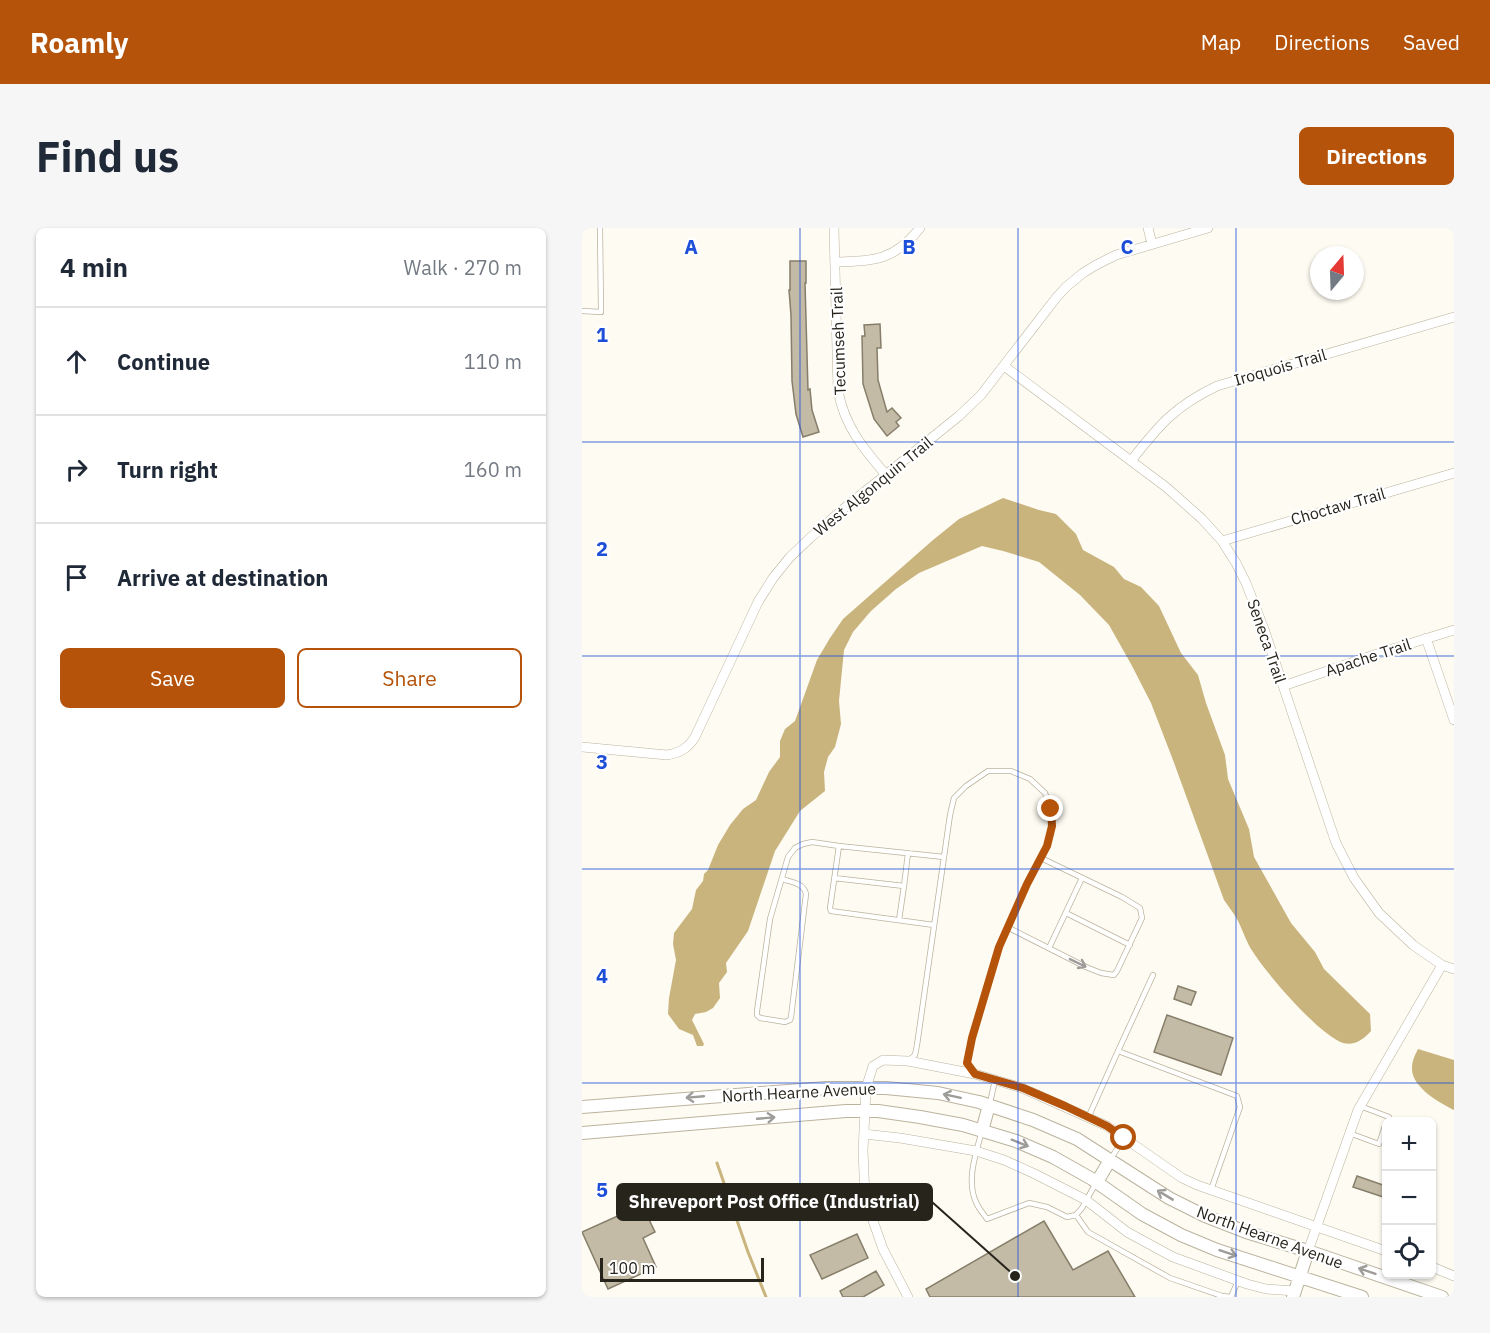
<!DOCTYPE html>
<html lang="en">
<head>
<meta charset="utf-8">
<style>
  body { margin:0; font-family:"IBM Plex Sans",sans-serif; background:#f6f6f7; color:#1f2937 }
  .controls { position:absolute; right:18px; bottom:18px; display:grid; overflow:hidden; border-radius:9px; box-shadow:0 2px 4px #0004 }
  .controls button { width:54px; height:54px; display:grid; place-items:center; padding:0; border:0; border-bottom:2px solid #e0e1e3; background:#fff; color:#1f2937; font:30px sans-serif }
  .compass { position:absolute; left:728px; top:18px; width:54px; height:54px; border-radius:50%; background:#fff; box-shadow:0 2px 4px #0004; rotate:19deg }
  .scale { position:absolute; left:18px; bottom:15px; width:164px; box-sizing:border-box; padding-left:6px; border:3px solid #27241c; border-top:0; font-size:16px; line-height:21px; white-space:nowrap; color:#27241c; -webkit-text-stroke:4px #fff; paint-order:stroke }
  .stop { position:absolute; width:18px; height:18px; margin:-14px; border:4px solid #b45309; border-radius:50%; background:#fff }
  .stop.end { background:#b45309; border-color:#fff; box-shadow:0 2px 6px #0008 }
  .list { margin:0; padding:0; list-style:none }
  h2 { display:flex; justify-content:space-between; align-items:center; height:78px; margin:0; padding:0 24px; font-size:26px }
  h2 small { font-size:20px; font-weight:400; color:#747a83 }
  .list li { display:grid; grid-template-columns:39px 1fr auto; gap:18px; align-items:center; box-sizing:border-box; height:108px; padding:0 24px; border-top:2px solid #e0e1e3 }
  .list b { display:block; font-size:22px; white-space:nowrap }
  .list em { font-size:20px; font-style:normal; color:#747a83 }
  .actions { display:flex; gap:12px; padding:18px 24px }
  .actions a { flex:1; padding:14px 0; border:2px solid #b45309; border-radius:9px; text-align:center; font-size:21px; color:#b45309 }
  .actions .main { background:#b45309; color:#fff }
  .icon { flex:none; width:33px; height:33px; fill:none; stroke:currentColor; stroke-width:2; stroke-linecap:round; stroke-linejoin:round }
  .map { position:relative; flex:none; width:872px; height:1069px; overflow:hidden; border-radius:9px }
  header { display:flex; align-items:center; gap:36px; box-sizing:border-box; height:84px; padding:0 30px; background:#b45309; color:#fff }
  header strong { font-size:28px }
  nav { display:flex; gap:33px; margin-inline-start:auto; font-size:21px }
  .intro { display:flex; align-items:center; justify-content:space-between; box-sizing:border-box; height:144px; padding:0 36px }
  h1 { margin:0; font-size:42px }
  .button { padding:15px 27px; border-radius:9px; background:#b45309; color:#fff; font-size:21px; font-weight:700 }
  main { display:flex; gap:36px; padding:0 36px }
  aside { flex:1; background:#fff; border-radius:9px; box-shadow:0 2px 4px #0004 }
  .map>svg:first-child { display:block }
  .water { fill:#c9b47d }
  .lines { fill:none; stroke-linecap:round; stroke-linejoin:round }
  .stream { stroke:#c9b47d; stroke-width:3 }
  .building { fill:#c3bba5; stroke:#867e6a; stroke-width:1.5 }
  .service-casing { stroke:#bbb39d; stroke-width:6 }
  .minor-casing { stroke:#bbb39d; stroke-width:10 }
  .tertiary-casing { stroke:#bbb39d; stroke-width:14 }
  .service { stroke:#fff; stroke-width:4.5 }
  .minor { stroke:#fff; stroke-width:9 }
  .tertiary { stroke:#fff; stroke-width:12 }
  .oneway { stroke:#9e9c99 }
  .route { stroke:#b45309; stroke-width:8 }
  .grid { fill:none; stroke:#1d4ed8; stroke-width:1.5; stroke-opacity:0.55 }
  .labels { text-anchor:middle; stroke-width:4.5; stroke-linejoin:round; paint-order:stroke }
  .street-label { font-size:16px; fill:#27241c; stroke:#fff }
  .grid-label { font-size:20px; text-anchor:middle; font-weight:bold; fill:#1d4ed8; stroke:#fff; stroke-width:4.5; stroke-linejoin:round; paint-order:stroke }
  .leader { fill:none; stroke:#27241c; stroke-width:2 }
  .callout-dot { fill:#27241c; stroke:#fff; stroke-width:2 }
  .callout { fill:#27241c; stroke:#27241c; stroke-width:2 }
  .callout-label { font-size:18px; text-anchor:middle; font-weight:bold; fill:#fff }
</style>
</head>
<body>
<header>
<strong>Roamly</strong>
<nav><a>Map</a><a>Directions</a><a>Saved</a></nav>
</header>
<div class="intro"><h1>Find us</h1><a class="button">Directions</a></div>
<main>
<aside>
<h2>4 min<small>Walk · 270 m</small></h2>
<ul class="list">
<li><svg class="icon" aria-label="ahead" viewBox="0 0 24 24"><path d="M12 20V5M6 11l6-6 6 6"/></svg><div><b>Continue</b></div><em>110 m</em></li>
<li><svg class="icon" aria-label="right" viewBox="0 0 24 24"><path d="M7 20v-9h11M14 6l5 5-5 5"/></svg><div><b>Turn right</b></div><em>160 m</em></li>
<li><svg class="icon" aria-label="arrive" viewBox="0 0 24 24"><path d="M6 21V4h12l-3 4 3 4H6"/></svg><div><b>Arrive at destination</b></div></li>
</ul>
<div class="actions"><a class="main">Save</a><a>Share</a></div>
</aside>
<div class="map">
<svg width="872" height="1069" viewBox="0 0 872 1069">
  <rect width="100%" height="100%" fill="#fefbf2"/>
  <path class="water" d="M421,270L457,282L474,286L494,306L501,322L532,339L542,351L559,359L577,378L599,425L616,447L624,475L643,527L646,551L667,601L672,629L709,695L733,724L742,741L788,786L789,803C782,811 773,818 761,815C737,807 685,746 671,724C664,714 661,702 655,691C651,684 646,678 642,672L591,532L569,475L549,436L527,397L498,367L457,334L421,323L400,318L337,345L314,361L289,383L271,404L262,422L257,473L259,496L253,519L246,529L242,544L243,563L218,583L193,623L166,703L144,735L145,744L137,755L138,770L131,780L124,784L113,786L110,792L122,816L121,818H115L111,807L97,801L86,786L87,770L94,732L91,716L92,705L110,681L114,662L121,653L122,646L126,642L136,617L148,597L161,581L174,572L187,544L198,529V513L203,501L213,493L235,432L248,410L261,391L351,312L377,291Z
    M836,821L872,832V882C858,875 829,859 830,840C830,833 833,827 836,821Z"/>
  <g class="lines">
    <path class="stream" d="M135,935L166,1024L184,1069"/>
  </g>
  <path class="building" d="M208,33H224V55H223L226,162L228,161L230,182L237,204L221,209L214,186L210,153L209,87L207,62H208Z
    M298,96L299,120H295L296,152L305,184L310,180L319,190L314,194L317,198L305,208L292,191L281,156L280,108H283L282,97Z
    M596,758L614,764L609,777L592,771Z
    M585,787L651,810L639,847L572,824Z
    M775,948L804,958V970L771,959Z
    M60,977L73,1004L61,1010L74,1039L26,1061L0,1004Z
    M462,993L491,1042L526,1023L553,1069H348L344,1061Z
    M275,1006L286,1030L240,1051L228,1027Z
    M294,1043L302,1057L281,1069H261L258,1063Z"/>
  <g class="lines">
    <g class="service-casing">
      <path id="service" d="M0,83L19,84L18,0
        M252,650L322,658L317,692
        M200,651C209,654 222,655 224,666L209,789L208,792L203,794L178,790L175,787V783L188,691L206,629L213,620L221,616L230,614L257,618
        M322,658L326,625
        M484,685L548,717
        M352,697L249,683L248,680L257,618L362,629
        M425,699L504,739L519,745L532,747L535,743L560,690L558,680L540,669L459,630
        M467,720L500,650
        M536,823L571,747
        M327,832L333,827L335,817L368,587L372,570L384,558L406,543H429L448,551L463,565L469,581L470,598L465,618L445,656L417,719L390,810L385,835L391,843
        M408,875L413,852
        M778,878L807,889L805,894
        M506,890L536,823L655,868L658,879L629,962
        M400,903C394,924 384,953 394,974C396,980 401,985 405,991L447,975L465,979L485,989L494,987L500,980L514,955
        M767,905L797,916L804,895
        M528,932L542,910
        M494,987L506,1004L588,1050L640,1068L649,1069L656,1053"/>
    </g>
    <g class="minor-casing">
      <path id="minor" d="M252,0L256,163C263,199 281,220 304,247
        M566,0L570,16
        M253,34C292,33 312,33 338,0
        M422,138L584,259L620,291L640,313L654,335L664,355L682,401L754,615L772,650L797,685L831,717L860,737L872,741
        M549,233C577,197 593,178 635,158L872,89
        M640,313L872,245
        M844,410L872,492
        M701,458L804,423L872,402
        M0,519L85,527C98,525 106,520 113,509L176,374L191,350L208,329L228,310L260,282L377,188L399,167L474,70L484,59L501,45L514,37L534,27L626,0
        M282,906L318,910L394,923L422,932L453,946L504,972L545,1004L591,1029L665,1056L684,1061L713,1063
        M726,1023L776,882L860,737
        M850,1039L872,1048
        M326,1069L301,1021L283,970L281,922L283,883L284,860L291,838L301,832L326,833L393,846L440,860L525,898L600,950L615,957L804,1023"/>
    </g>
    <g class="tertiary-casing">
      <path id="tertiary" d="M0,879L244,860H304L356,865L397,874L451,892L495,911L587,970L623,988L664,1004L726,1023L860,1069
        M400,903L407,877
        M0,905L264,883H296L338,889L381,897L434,913L471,929L510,951L560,986L599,1007L635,1022L780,1069
        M515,954L528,932
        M711,1069L726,1023"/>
    </g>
    <use href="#service" class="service"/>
    <use href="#minor" class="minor"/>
    <use href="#tertiary" class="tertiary"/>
  </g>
  <defs><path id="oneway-shaft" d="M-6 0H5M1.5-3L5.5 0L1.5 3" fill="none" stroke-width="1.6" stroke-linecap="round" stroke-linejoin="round" transform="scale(1.5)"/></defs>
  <g class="oneway">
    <use href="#oneway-shaft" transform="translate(496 735) rotate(26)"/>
    <use href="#oneway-shaft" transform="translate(370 868) rotate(-168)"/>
    <use href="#oneway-shaft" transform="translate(113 869) rotate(175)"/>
    <use href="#oneway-shaft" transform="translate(184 890) rotate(-5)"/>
    <use href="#oneway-shaft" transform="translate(438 915) rotate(22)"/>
    <use href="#oneway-shaft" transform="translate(583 967) rotate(-149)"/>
    <use href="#oneway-shaft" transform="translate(646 1025) rotate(18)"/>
    <use href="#oneway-shaft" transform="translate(785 1043) rotate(-161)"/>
  </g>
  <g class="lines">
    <path class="route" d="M469,581L470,598L465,618L445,656L417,719L390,810L385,835L393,846L441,860L483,878L525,898L542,910"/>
  </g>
  <path class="grid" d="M218,0V1069M436,0V1069M654,0V1069M0,214H872M0,428H872M0,641H872M0,855H872"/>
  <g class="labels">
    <g class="street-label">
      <text transform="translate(256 113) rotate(-92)" y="6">Tecumseh Trail</text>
      <text transform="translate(698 139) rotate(-16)" y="6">Iroquois Trail</text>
      <text transform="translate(291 258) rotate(-39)" y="6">West Algonquin Trail</text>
      <text transform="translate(756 278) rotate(-16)" y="6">Choctaw Trail</text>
      <text transform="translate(685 413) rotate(71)" y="6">Seneca Trail</text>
      <text transform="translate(786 429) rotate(-18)" y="6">Apache Trail</text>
      <text transform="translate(217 864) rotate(-3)" y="6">North Hearne Avenue</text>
      <text transform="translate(688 1009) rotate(20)" y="6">North Hearne Avenue</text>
    </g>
  </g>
  <g class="grid-label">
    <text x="109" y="26">A</text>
    <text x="327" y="26">B</text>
    <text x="545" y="26">C</text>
    <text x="20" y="114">1</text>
    <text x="20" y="328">2</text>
    <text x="20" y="541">3</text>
    <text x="20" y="755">4</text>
    <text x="20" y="969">5</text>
  </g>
  <path class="leader" d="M433 1048L350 974"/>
  <circle class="callout-dot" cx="433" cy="1048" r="6"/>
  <rect class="callout" x="35" y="956" width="315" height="36" rx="6"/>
  <g class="callout-label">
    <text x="192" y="980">Shreveport Post Office (Industrial)</text>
  </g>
</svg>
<div class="controls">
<button>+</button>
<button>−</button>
<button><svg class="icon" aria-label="locate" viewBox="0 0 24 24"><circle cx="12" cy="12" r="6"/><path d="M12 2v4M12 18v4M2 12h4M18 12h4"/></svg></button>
</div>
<svg class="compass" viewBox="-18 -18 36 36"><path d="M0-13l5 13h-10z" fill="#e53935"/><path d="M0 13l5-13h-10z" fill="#747a83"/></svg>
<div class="scale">100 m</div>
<div class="stop" style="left:542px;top:910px"></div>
<div class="stop end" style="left:469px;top:581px"></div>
</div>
</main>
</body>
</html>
